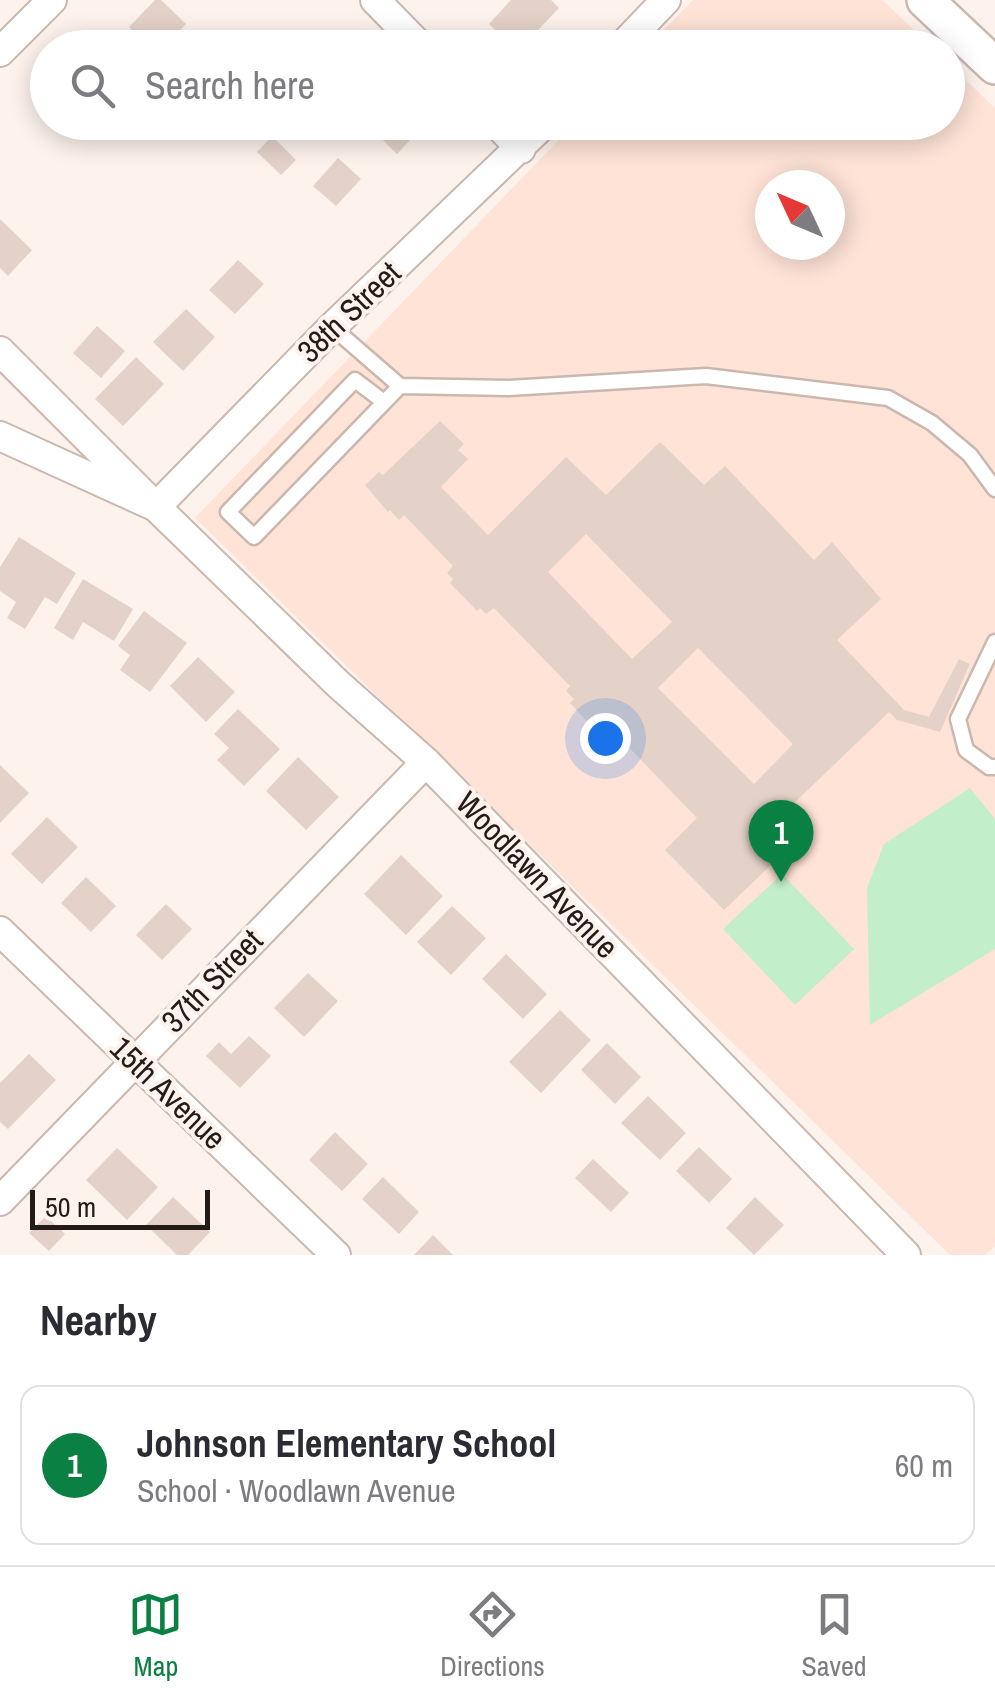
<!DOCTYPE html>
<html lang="en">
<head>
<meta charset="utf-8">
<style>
  body { margin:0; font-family:"Archivo Narrow",sans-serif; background:#f2f2f3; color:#2b2b33 }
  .compass { position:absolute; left:755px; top:170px; width:90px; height:90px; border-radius:50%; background:#fff; box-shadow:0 5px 25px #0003; rotate:314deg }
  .scale { position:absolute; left:30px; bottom:25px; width:180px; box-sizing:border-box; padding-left:10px; border:5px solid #221b18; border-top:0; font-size:28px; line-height:35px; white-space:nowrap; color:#221b18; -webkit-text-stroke:8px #fdf2ec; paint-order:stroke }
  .you { position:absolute; left:605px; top:738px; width:35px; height:35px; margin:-25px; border:8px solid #fff; border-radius:50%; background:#1a73e8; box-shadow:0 0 0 15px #1a73e833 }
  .badge { display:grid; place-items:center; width:65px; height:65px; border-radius:50%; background:#0b8043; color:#fff; font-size:32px; font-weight:700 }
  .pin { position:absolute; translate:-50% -82px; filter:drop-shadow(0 2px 5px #0008) }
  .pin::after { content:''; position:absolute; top:52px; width:35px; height:30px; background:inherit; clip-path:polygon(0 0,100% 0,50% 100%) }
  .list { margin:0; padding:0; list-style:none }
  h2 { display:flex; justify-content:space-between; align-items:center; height:130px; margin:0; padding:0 40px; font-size:42px }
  h2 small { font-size:32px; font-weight:400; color:#7c7c81 }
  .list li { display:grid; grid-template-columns:65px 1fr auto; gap:30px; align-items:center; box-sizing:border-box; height:160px; margin:0 20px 20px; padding:0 20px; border:2px solid #e1e1e2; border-radius:20px }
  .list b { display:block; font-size:38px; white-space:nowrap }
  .list p { margin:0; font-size:32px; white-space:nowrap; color:#7c7c81 }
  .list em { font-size:32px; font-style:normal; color:#7c7c81 }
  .icon { flex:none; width:55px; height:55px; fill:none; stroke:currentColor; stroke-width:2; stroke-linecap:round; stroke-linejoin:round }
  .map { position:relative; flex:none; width:995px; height:1255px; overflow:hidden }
  .search { position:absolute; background:#fff; box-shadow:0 5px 25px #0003; left:30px; right:30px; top:30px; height:110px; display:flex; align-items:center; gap:25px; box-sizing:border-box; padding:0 35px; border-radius:55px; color:#7c7c81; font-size:38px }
  .sheet { height:310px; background:#fff }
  nav { display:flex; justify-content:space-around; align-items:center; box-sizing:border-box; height:140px; border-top:2px solid #e1e1e2; background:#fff; font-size:28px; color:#7c7c81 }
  nav a { display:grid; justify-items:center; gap:5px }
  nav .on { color:#0b8043 }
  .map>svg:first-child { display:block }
  .built { fill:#fee3d6; fill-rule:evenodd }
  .green { fill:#c2eec9 }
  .building { fill:#e4d2c8; fill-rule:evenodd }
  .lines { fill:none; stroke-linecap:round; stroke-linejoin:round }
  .service-casing { stroke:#cab8af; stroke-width:19 }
  .minor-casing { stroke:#cab8af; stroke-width:32 }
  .tertiary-casing { stroke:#cab8af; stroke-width:40 }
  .service { stroke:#fff; stroke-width:14 }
  .minor { stroke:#fff; stroke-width:28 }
  .tertiary { stroke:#fff; stroke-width:35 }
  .labels { text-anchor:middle; stroke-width:8; stroke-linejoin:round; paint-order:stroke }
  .street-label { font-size:32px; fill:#221b18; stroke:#fdf2ec }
</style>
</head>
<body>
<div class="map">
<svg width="995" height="1255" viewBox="0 0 995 1255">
  <rect width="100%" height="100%" fill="#fdf2ec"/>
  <path class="built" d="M693,0H882L932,47H647Z
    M948,63L995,108V1246L985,1255H950L195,518L575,123L948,122ZM770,185H830V245H770Z"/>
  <path class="green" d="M970,788L995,819V949L870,1025L867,888L884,844Z
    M782,874L854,949L795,1005L723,929Z"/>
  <path class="building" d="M155,0H161L186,24L163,48H150L129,27Z
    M511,0H551L559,8L521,48H514L489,24Z
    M364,122H427L397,154Z
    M272,136L296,160L281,175L257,152Z
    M338,158L361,179L336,206L313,186Z
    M0,219L32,250L8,276L0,268Z
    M238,260L264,284L235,314L209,290Z
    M186,309L215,337L183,371L153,342Z
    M97,326L125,351L101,378L73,353Z
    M136,357L164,384L123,426L95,399Z
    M440,421L464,444L458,450L468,459L441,487L488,535L566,457L606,495L660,442L704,485L725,466L814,560L832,542L881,599L837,640L904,710L929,717L959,659L970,664L940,732L897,720L889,712L764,832L760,829L749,840L771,865L724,910L665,850L697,818L614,732L610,736L602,727L597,732L570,703L574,699L566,691L570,686L494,608L486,614L480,608L477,611L450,583L453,579L447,573L453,566L404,515L399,520L390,510L388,512L365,485L379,472L383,475ZM586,534L672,622L632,659L548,572ZM698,648L793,744L754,784L658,688Z
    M19,537L76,573L57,604L45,597L25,629L7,618L16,602L0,591V567Z
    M83,579L133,609L114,641L83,622L73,640L54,628Z
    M144,611L187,643L150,692L120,670L130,655L118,646Z
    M198,657L235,692L206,722L170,686Z
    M238,709L280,749L244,786L217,760L229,748L214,734Z
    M298,757L339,797L306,830L266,791Z
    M0,765L29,793L0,823Z
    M47,817L78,847L42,884L11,854Z
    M401,855L443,896L406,935L364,894Z
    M86,877L116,906L91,932L61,903Z
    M166,904L192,929L162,960L136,935Z
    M452,906L486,938L451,975L417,942Z
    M506,954L547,994L523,1019L482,979Z
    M308,973L338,1001L304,1037L274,1008Z
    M560,1010L591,1040L541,1093L509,1062Z
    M249,1036L271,1056L240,1088L206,1056L219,1042L231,1054Z
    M607,1043L641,1077L615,1104L581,1070Z
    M29,1054L56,1080L8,1129L0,1122V1083Z
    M648,1096L686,1133L660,1160L621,1123Z
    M335,1132L368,1164L342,1191L309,1160Z
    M699,1147L732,1179L709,1203L676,1171Z
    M117,1148L158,1187L127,1220L86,1180Z
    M593,1159L629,1193L611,1212L575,1178Z
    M383,1177L419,1212L399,1234L362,1199Z
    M173,1197L210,1232L188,1255H177L146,1225Z
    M755,1197L784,1225L754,1255L726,1228Z
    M46,1216L65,1234L49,1251L29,1233Z
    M433,1235L453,1255H414Z"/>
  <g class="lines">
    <g class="service-casing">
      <path id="service" d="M332,327L400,386L509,388L706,376L888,398L932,423L970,455L995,489
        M384,402L355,380L228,512L254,537L400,386
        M995,642L958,719L966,750L989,767H995"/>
    </g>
    <g class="minor-casing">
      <path id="minor" d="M375,0L422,48
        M620,48L666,0
        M0,52L52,0
        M495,122L521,149
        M0,351L156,507L332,327L546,122
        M0,436L156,507L338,684L426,762L906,1255
        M0,931L336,1255
        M0,1201L426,762"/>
    </g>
    <g class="tertiary-casing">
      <path id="tertiary" d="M925,0L995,66"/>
    </g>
    <use href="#service" class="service"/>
    <use href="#minor" class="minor"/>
    <use href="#tertiary" class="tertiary"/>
  </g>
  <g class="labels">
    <g class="street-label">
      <text transform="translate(349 312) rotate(-44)" y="11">38th Street</text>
      <text transform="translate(537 875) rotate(46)" y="11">Woodlawn Avenue</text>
      <text transform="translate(212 981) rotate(-46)" y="11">37th Street</text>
      <text transform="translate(168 1093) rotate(44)" y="11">15th Avenue</text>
    </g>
  </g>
</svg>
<svg class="compass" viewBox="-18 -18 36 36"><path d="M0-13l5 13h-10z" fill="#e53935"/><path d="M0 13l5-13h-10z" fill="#7c7c81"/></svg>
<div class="scale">50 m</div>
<div class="you"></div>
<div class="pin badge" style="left:781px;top:882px">1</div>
<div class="search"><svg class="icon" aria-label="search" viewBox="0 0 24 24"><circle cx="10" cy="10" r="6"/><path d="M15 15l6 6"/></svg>Search here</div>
</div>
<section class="sheet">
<h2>Nearby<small></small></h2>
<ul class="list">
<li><span class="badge">1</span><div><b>Johnson Elementary School</b><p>School · Woodlawn Avenue</p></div><em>60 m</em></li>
</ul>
</section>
<nav>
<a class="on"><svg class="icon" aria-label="map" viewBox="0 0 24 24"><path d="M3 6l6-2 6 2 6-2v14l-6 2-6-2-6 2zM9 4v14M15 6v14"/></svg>Map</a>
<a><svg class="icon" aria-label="directions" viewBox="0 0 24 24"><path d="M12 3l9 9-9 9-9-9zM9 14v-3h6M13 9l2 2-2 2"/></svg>Directions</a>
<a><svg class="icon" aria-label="saved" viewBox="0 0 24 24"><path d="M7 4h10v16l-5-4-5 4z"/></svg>Saved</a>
</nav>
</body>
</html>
